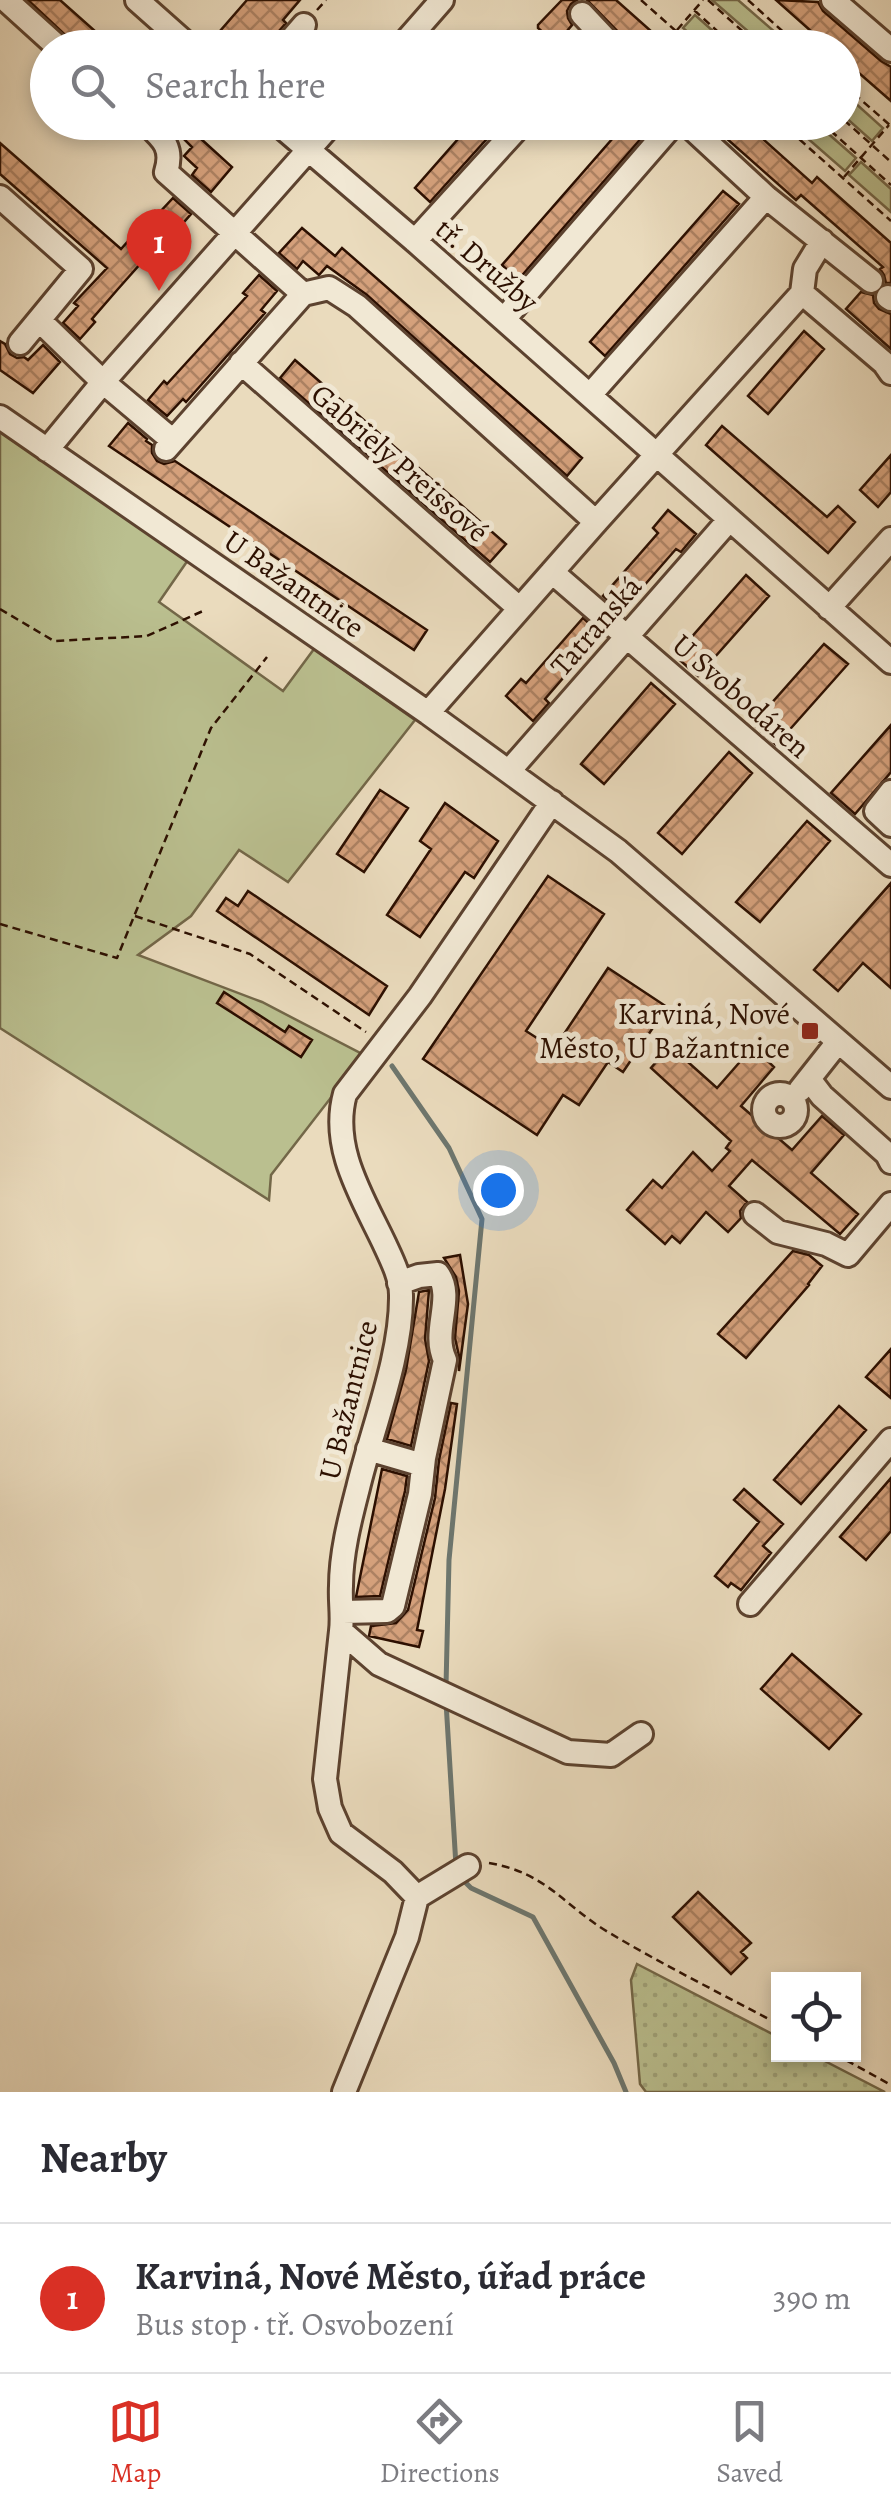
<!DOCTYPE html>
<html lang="en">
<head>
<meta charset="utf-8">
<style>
  body { margin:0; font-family:Alegreya,serif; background:#f7f7f7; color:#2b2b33 }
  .controls { position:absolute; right:30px; bottom:30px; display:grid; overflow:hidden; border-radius:0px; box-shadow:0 5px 15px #0003 }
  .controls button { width:90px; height:90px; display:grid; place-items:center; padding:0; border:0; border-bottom:2px solid #e1e1e2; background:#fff; color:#2b2b33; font:50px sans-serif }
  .you { position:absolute; left:498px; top:1190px; width:35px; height:35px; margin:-25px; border:8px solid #fff; border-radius:50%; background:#1a73e8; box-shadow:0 0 0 15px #1a73e833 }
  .badge { display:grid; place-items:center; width:65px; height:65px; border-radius:50%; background:#d93025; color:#fff; font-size:32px; font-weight:700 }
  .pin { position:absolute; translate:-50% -82px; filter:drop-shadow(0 2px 5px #0008) }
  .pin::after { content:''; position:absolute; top:52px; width:35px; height:30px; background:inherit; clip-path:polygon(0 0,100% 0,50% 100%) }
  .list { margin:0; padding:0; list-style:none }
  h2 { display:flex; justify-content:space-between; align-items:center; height:130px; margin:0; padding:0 40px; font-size:42px }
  h2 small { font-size:32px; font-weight:400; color:#7c7c81 }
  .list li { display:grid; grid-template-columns:65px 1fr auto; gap:30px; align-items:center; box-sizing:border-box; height:150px; padding:0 40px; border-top:2px solid #e1e1e2 }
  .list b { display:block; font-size:38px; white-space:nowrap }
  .list p { margin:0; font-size:32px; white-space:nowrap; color:#7c7c81 }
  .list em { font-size:32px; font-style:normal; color:#7c7c81 }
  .icon { flex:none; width:55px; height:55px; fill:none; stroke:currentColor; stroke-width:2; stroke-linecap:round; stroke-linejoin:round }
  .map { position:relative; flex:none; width:891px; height:2092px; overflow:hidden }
  .search { position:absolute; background:#fff; box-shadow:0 5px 15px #0003; left:30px; right:30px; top:30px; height:110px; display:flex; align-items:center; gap:25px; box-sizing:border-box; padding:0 35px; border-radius:55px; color:#7c7c81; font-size:38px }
  .sheet { height:280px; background:#fff }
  nav { display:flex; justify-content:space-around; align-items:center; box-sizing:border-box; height:140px; border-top:2px solid #e1e1e2; background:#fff; font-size:28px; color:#7c7c81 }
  nav a { display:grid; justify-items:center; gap:5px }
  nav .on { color:#d93025 }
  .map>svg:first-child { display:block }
  .green { fill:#babf8f; stroke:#736748; stroke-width:2.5 }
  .garden { fill:url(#garden-dots); stroke:#736748; stroke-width:2.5 }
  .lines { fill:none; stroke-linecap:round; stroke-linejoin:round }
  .stream { stroke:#6d766e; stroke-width:5 }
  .building { fill:url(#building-cross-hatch); stroke:#2c0f00; stroke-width:2.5 }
  .minor-casing { stroke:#5c422f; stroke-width:28 }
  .path { stroke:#2c0f00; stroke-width:2.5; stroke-dasharray:8 5; stroke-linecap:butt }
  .minor { stroke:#f1e8d4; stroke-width:22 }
  .poi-dot { fill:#8f2418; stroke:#f1e8d4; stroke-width:4 }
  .labels { text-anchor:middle; stroke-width:10; stroke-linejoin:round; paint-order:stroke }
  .street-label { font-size:30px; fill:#2c0f00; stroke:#f1e8d4 }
  .poi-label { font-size:30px; fill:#2c0f00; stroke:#f1e8d4; text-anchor:end }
</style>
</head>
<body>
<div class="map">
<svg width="891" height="2092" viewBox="0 0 891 2092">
  <defs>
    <pattern id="garden-dots" width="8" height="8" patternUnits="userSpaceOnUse" patternTransform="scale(2.5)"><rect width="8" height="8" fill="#babf8f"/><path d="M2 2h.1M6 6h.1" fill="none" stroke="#a0a37a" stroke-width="1.8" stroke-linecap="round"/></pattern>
    <pattern id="building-cross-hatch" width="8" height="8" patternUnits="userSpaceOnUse" patternTransform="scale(2.5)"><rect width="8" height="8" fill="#d4a07b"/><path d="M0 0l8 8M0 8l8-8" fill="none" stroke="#ac8162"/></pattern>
  </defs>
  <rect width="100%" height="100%" fill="#eadbbd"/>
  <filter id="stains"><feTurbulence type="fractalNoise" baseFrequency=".002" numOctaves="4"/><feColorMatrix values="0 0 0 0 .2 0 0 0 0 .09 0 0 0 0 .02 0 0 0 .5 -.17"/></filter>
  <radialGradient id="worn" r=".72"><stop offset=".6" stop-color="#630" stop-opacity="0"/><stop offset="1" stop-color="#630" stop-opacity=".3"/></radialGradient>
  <path class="green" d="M712,0H738L792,47H766Z
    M695,15L731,47H705L683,28Z
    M844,93L883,128L872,141L844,116Z
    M790,123H816L856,158L845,171Z
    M861,162L891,189V212L849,175Z
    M0,432L188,560L159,602L283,691L314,649L415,720L288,882L239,850L191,916L138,955L262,1002L364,1055L271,1175L269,1200L0,1028Z"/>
  <path class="garden" d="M637,1964L778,2037V2054L813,2055L885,2092H646L640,2084L631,1980Z"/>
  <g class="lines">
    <path class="stream" d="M392,1066L449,1148L482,1219L449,1560L446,1686
      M446,1702L456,1866
      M462,1879L471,1888L533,1917L614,2063L626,2092"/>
  </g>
  <path class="building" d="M28,0H60L114,48H79Z
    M247,0H300L283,20L286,23L264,48H225L214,38Z
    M562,0H577L571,4L567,11L568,18L572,25L556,44L538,28V25Z
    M587,0H616L670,48H634Z
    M776,0L818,2L823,11L881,61L891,67V101L844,60V48H830Z
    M167,122H200L207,129L200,138L232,167L211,192L192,175L197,168L184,156L192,147Z
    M473,122H502L430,202L415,188Z
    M627,122H646L651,127L518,280L502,265Z
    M708,122H744L812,183L817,177L847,204L891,243V283H886L884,275L880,269L883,267L801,195L796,200Z
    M0,143L121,249L155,211L158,214L173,198L191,214L177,230L173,227L118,289L92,319L95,322L80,339L63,323L78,306L74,303L107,268L0,174Z
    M723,191L739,204L605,356L590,342Z
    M302,228L335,256L342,248L582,458L567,476L367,295L327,266L319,275L303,261L297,269L279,253Z
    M259,275L277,291L261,310L265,313L186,402L183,399L167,416L148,400L164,381L167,384L247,296L243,293Z
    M861,292L873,295L874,303L879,309L891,314V349L846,309Z
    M804,331L824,349L768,414L748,396Z
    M0,341L5,344L10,354L17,358L24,357L28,360L43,345L60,362L33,393L0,370Z
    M295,360L506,544L490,562L280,378Z
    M128,423L147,439L146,441L152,445V453L157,461L164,464L175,461L427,630L414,650L109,446Z
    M722,426L827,517L838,506L855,522L828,553L706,445Z
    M891,455V492L878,507L860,490Z
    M668,510L696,534L681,552L676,549L621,612L603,596L658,533L653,528Z
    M746,575L769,596L698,676L675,656Z
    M583,618L601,634L545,699L549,703L533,721L506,696L521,679L526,683Z
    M824,644L848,664L776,745L753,724Z
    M651,683L675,704L604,784L581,764Z
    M891,725V772L855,814L831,793Z
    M729,752L752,773L682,854L658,833Z
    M380,790L408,808L364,872L337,854Z
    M445,803L498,841L474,878L465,872L420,937L387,915L431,849L420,841Z
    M807,821L830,841L760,922L736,902Z
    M548,876L604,914L526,1031L554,1049L608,968L667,1007L623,1072L608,1062L579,1105L563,1095L537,1135L423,1059Z
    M891,883V988L863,963L838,991L814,970Z
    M248,891L387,986L369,1015L217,911L226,898L238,906Z
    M224,992L285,1032L289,1026L312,1040L301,1057L217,1003Z
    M670,1046L717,1088L753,1047L774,1067L741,1106L792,1150L822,1116L844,1135L811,1173L858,1214L840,1234L752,1160L729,1186L747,1202L740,1211L741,1218L728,1232L706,1212L680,1243L672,1236L665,1244L627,1210L653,1180L662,1188L693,1152L712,1171L730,1151L726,1148L731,1141L651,1068Z
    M793,1251L809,1255L822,1266L808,1284L809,1285L746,1358L718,1334Z
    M460,1255L468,1304L459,1371V1356L455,1338L459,1291L456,1277L444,1258Z
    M429,1290L425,1339L429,1361L411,1446L387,1439L406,1370L419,1292Z
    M891,1349V1398L866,1377Z
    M451,1403L457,1404L445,1489L417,1630L423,1631L419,1647L369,1636L371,1626L396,1623L408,1610L435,1498L439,1460Z
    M839,1406L866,1430L801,1504L774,1480Z
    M382,1469L407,1476L405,1491L380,1596L356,1597Z
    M891,1478V1531L866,1560L840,1537Z
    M744,1489L783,1524L763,1546L771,1553L741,1590L731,1583L728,1587L715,1576L759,1522L734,1500Z
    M792,1654L861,1714L829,1749L761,1689Z
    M698,1892L751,1943L741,1952L747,1958L731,1974L673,1917Z"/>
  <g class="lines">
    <g class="minor-casing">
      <path id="minor" d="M6,0L59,48
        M137,0L191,48
        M833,0L891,50
        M582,14L614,48
        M284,48L304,25
        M400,48L442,0
        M145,122C162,138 174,147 166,172L303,294
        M276,122L415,241L891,662
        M685,122L766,197L871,281
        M0,197L81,269L20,343
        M415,241L523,122
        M802,293L884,363L891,373
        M802,293L805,269L822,241
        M303,294L329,288L357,306L596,522
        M888,297L891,299
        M504,319L675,122
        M39,320L103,382L172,440
        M241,363L519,608
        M590,395L766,197
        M0,417L428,713L618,851L891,1087
        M166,449L303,294
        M47,450L103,382L333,122
        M552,572L891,865
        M829,608L891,539
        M428,713L596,522L802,293
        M509,771L729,520
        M891,792L876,811L891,825
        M552,802L420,996L345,1094C330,1148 363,1198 385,1245C392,1260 401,1278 401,1295C402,1355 372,1429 358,1488C350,1519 341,1553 341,1586C340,1601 343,1616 341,1631L379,1664L568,1752L611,1755L641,1734
        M809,1079L822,1096L887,1154L891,1162
        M800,1090L838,1042
        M764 1110a16 16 0 1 1 32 0a16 16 0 1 1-32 0Z
        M755,1214L778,1232L826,1244L848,1255L891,1204
        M368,1449L416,1463L424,1458
        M750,1604L891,1440
        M343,1612L387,1611L393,1606L420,1494L424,1458L445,1360C431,1331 455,1298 438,1274L419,1276L399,1283
        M341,1631L325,1779L330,1808L341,1833L393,1872L417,1897L407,1937L344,2092
        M417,1897L468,1866"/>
    </g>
    <path class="path" d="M641,0L695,48
      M708,0L761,48
      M748,0L801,48
      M317,10L326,0
      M694,10L736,48
      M677,30L703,0
      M317,37L330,48
      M844,85L891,126
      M844,120L891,162
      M780,122L891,221
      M821,122L891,185
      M844,177L889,125
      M0,609L54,641L147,636L203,611
      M135,916L250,954L366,1032
      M0,924L117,958L211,728L267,657
      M489,1863C547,1873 563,1905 608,1932C663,1965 722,1994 778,2024
      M835,2054L891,2085"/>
    <use href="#minor" class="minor"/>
  </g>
  <rect class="poi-dot" x="800" y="1021" width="20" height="20" rx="5"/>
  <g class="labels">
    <g class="street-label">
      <text transform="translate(487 265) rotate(41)" y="10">tř. Družby</text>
      <text transform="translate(400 463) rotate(41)" y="10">Gabriely Preissové</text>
      <text transform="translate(294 584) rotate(35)" y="10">U Bažantnice</text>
      <text transform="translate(596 626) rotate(-49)" y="10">Tatranská</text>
      <text transform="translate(741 696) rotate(41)" y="10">U Svobodáren</text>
      <text transform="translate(348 1400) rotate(-76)" y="10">U Bažantnice</text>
    </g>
    <g class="poi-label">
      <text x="790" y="1024">Karviná, Nové<tspan x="790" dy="34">Město, U Bažantnice</tspan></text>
    </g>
  </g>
  <rect width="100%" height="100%" filter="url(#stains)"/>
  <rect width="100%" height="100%" fill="url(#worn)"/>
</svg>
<div class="controls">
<button><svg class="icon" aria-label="locate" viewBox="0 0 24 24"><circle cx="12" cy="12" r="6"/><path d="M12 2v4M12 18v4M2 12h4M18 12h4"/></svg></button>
</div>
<div class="you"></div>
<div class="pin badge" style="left:159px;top:291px">1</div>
<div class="search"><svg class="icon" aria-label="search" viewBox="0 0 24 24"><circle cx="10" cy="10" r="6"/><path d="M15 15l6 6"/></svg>Search here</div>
</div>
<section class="sheet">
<h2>Nearby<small></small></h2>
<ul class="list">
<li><span class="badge">1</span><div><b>Karviná, Nové Město, úřad práce</b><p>Bus stop · tř. Osvobození</p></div><em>390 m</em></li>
</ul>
</section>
<nav>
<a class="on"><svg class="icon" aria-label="map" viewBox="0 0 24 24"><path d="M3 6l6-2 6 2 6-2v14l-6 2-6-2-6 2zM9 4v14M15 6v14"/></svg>Map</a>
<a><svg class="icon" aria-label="directions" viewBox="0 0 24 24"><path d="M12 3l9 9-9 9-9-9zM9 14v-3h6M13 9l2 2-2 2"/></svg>Directions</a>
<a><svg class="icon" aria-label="saved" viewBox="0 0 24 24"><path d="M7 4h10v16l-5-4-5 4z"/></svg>Saved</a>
</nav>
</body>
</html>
